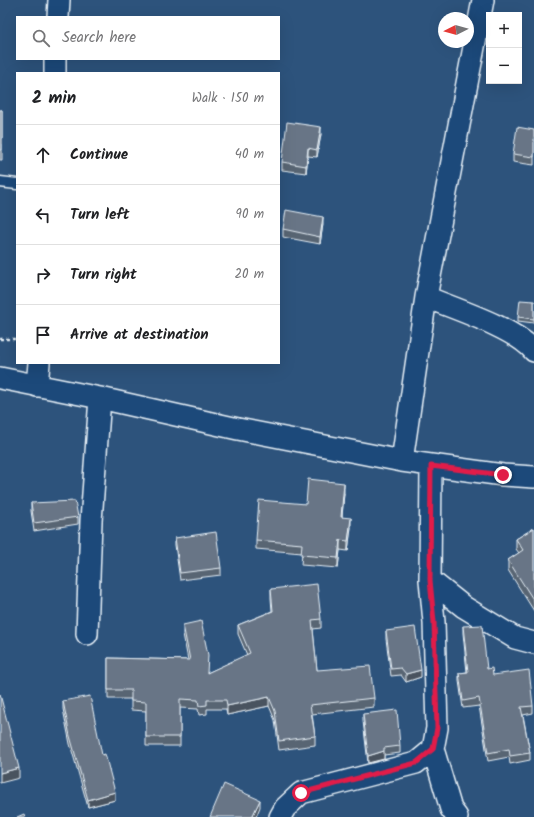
<!DOCTYPE html>
<html lang="en">
<head>
<meta charset="utf-8">
<style>
  body { margin:0; font-family:Kalam,sans-serif; background:#f2f2f2; color:#202124 }
  .controls { position:absolute; right:12px; top:12px; display:grid; overflow:hidden; border-radius:0px; box-shadow:0 4px 16px #0002 }
  .controls button { width:36px; height:36px; display:grid; place-items:center; padding:0; border:0; border-bottom:1px solid #e0e0e0; background:#fff; color:#202124; font:20px sans-serif }
  .compass { position:absolute; left:438px; top:12px; width:36px; height:36px; border-radius:50%; background:#fff; box-shadow:0 4px 16px #0002; rotate:264deg }
  .stop { position:absolute; width:12px; height:12px; margin:-9px; border:3px solid #e11d48; border-radius:50%; background:#fff }
  .stop.end { background:#e11d48; border-color:#fff; box-shadow:0 1px 4px #0008 }
  .list { margin:0; padding:0; list-style:none }
  h2 { display:flex; justify-content:space-between; align-items:center; height:52px; margin:0; padding:0 16px; font-size:17px }
  h2 small { font-size:13px; font-weight:400; color:#757577 }
  .list li { display:grid; grid-template-columns:26px 1fr auto; gap:12px; align-items:center; box-sizing:border-box; height:60px; padding:0 16px; border-top:1px solid #e0e0e0 }
  .list b { display:block; font-size:15px; white-space:nowrap }
  .list em { font-size:13px; font-style:normal; color:#757577 }
  .icon { flex:none; width:22px; height:22px; fill:none; stroke:currentColor; stroke-width:2; stroke-linecap:round; stroke-linejoin:round }
  .map { position:relative; flex:none; width:534px; height:817px; overflow:hidden }
  .search { position:absolute; background:#fff; box-shadow:0 4px 16px #0002; left:16px; top:16px; width:264px; height:44px; display:flex; align-items:center; gap:10px; box-sizing:border-box; padding:0 14px; border-radius:0px; color:#757577; font-size:15px }
  .panel { position:absolute; background:#fff; box-shadow:0 4px 16px #0002; left:16px; top:72px; width:264px; height:292px; border-radius:0px }
  .map>svg:first-child { display:block }
  .lines { fill:none; stroke-linecap:round; stroke-linejoin:round }
  .service-casing { stroke:#e8f1f8; stroke-width:13 }
  .minor-casing { stroke:#e8f1f8; stroke-width:24 }
  .path { stroke:#e8f1f8; stroke-width:2.5; stroke-dasharray:3 3; stroke-linecap:butt }
  .service { stroke:#1f4a7a; stroke-width:10 }
  .minor { stroke:#1f4a7a; stroke-width:21 }
  .wall { fill:#596573; stroke:#e8f1f8 }
  .shaded-wall { fill:#48525e; stroke:#e8f1f8 }
  .building { fill:#677586; stroke:#e8f1f8 }
  .route { stroke:#e11d48; stroke-width:5 }
</style>
</head>
<body>
<div class="map">
<svg width="534" height="817" viewBox="0 0 534 817">
  <rect width="100%" height="100%" fill="#2d537c"/>
  <filter id="ink" filterUnits="userSpaceOnUse"><feTurbulence type="fractalNoise" baseFrequency=".025" numOctaves="2"/><feDisplacementMap in="SourceGraphic" scale="8" xChannelSelector="R" yChannelSelector="G"/><feConvolveMatrix kernelMatrix="1 2 1 2 8 2 1 2 1" color-interpolation-filters="sRGB"/></filter>
  <g filter="url(#ink)">
    <g class="lines">
      <g class="service-casing">
        <path id="service" d="M0,182L17,184"/>
      </g>
      <g class="minor-casing">
        <path id="minor" d="M58,17L59,0
          M55,73V59
          M426,297C455,309 515,328 534,351
          M0,378L100,398L238,429L402,461L503,475L534,477
          M37,386L39,363
          M402,461L426,297L483,0
          M430,580L464,607L515,638L534,643
          M87,634L91,521L100,398
          M433,749L451,809L457,817
          M280,817L285,808L301,793L416,763L433,749L437,728L434,622L430,580L431,466"/>
      </g>
      <path class="path" d="M0,339H17"/>
      <use href="#service" class="service"/>
      <use href="#minor" class="minor"/>
    </g>
    <path class="wall" d="M0,110H2V160H0Z
      M534,130V165L513,162V154Z
      M321,134L317,157L308,156L306,173L282,170V162Z
      M323,224L320,244L283,237V229Z
      M534,301V323L518,321V317Z
      M344,493L342,517L351,527L348,551L340,550L338,568L301,565L302,553L256,549V540L306,504Z
      M31,503L78,517V524L34,531L31,511Z
      M534,528V611L508,570V560L519,553L516,549V539Z
      M175,538L221,568V575L180,580L175,545Z
      M271,589L321,619V628L313,629L317,670L374,698V707L312,714L315,736V745L279,750L275,720L269,706L227,715L226,709H207V714L199,715L198,709L180,708V746H146V711L131,710V699H108V658L188,660L183,634V625L207,673L247,655L238,634V625L272,611L271,598Z
      M463,626L487,669L493,675L533,706V713L523,715L530,753V760L510,764L509,757L488,761L479,706L463,708L459,681V673L467,672L463,633Z
      M386,631L421,677L406,682L401,675L391,676L386,639Z
      M63,701L102,755L115,800L88,807L70,744L63,709Z
      M363,714L400,746V753L384,755V759L368,763L363,721Z"/>
    <path class="shaded-wall" d="M321,127V134L317,157V150Z
      M308,148V156L306,173V166Z
      M323,217V224L320,244V237Z
      M344,483V493L341,527V517Z
      M351,518V527L348,551V541Z
      M340,540V550L338,568V558Z
      M421,670V677L406,682V674Z
      M269,697V706L227,715V706Z
      M384,751V759L368,763V756Z
      M19,768V778L0,783V773Z
      M115,792V800L88,807V800Z
      M260,800V807L256,817H252Z"/>
    <path class="building" d="M0,110H2V150H0Z
      M287,122L321,127L317,150L308,148L306,166L282,162Z
      M517,127L534,130V157L513,154Z
      M286,210L323,217L320,237L283,229Z
      M520,300L534,301V319L518,317Z
      M308,479L344,483L341,517L351,518L348,541L340,540L338,558L301,555L302,544L256,540L259,500L306,504Z
      M75,501L78,517L34,523L31,503Z
      M534,528V601L508,560L523,550L516,539Z
      M216,532L221,568L180,573L175,538Z
      M317,584L321,619L312,620L317,670L370,666L374,698L310,705L315,736L279,741L275,711L269,697L227,706L226,700H207V705L199,706L198,700L180,699V737H146V702L131,701V690H108V658L190,660L183,625L201,621L208,655L207,673L250,653L238,625L273,611L271,589Z
      M482,625L487,669L492,668L493,675L529,670L533,706L521,707L530,753L510,756L509,749L488,753L479,698L463,701L459,673L468,672L463,626Z
      M415,627L421,670L406,674L401,668L391,669L386,631Z
      M0,694L19,768L0,773Z
      M90,696L102,755L105,754L115,792L88,800L70,736L63,701Z
      M397,710L400,746L384,748V751L368,756L363,714Z
      M224,784L260,800L252,817H210Z
      M24,814L25,817H17Z"/>
  </g>
  <g class="lines" filter="url(#ink)">
    <path class="route" d="M301,793L416,763L433,749L437,728L434,622L430,580L431,466L503,475"/>
  </g>
</svg>
<div class="controls">
<button>+</button>
<button>−</button>
</div>
<svg class="compass" viewBox="-18 -18 36 36"><path d="M0-13l5 13h-10z" fill="#e53935"/><path d="M0 13l5-13h-10z" fill="#757577"/></svg>
<div class="stop" style="left:301px;top:793px"></div>
<div class="stop end" style="left:503px;top:475px"></div>
<div class="search"><svg class="icon" aria-label="search" viewBox="0 0 24 24"><circle cx="10" cy="10" r="6"/><path d="M15 15l6 6"/></svg>Search here</div>
<section class="panel">
<h2>2 min<small>Walk · 150 m</small></h2>
<ul class="list">
<li><svg class="icon" aria-label="ahead" viewBox="0 0 24 24"><path d="M12 20V5M6 11l6-6 6 6"/></svg><div><b>Continue</b></div><em>40 m</em></li>
<li><svg class="icon" aria-label="left" viewBox="0 0 24 24"><path d="M17 20v-9H6M10 6l-5 5 5 5"/></svg><div><b>Turn left</b></div><em>90 m</em></li>
<li><svg class="icon" aria-label="right" viewBox="0 0 24 24"><path d="M7 20v-9h11M14 6l5 5-5 5"/></svg><div><b>Turn right</b></div><em>20 m</em></li>
<li><svg class="icon" aria-label="arrive" viewBox="0 0 24 24"><path d="M6 21V4h12l-3 4 3 4H6"/></svg><div><b>Arrive at destination</b></div></li>
</ul>
</section>
</div>
</body>
</html>
